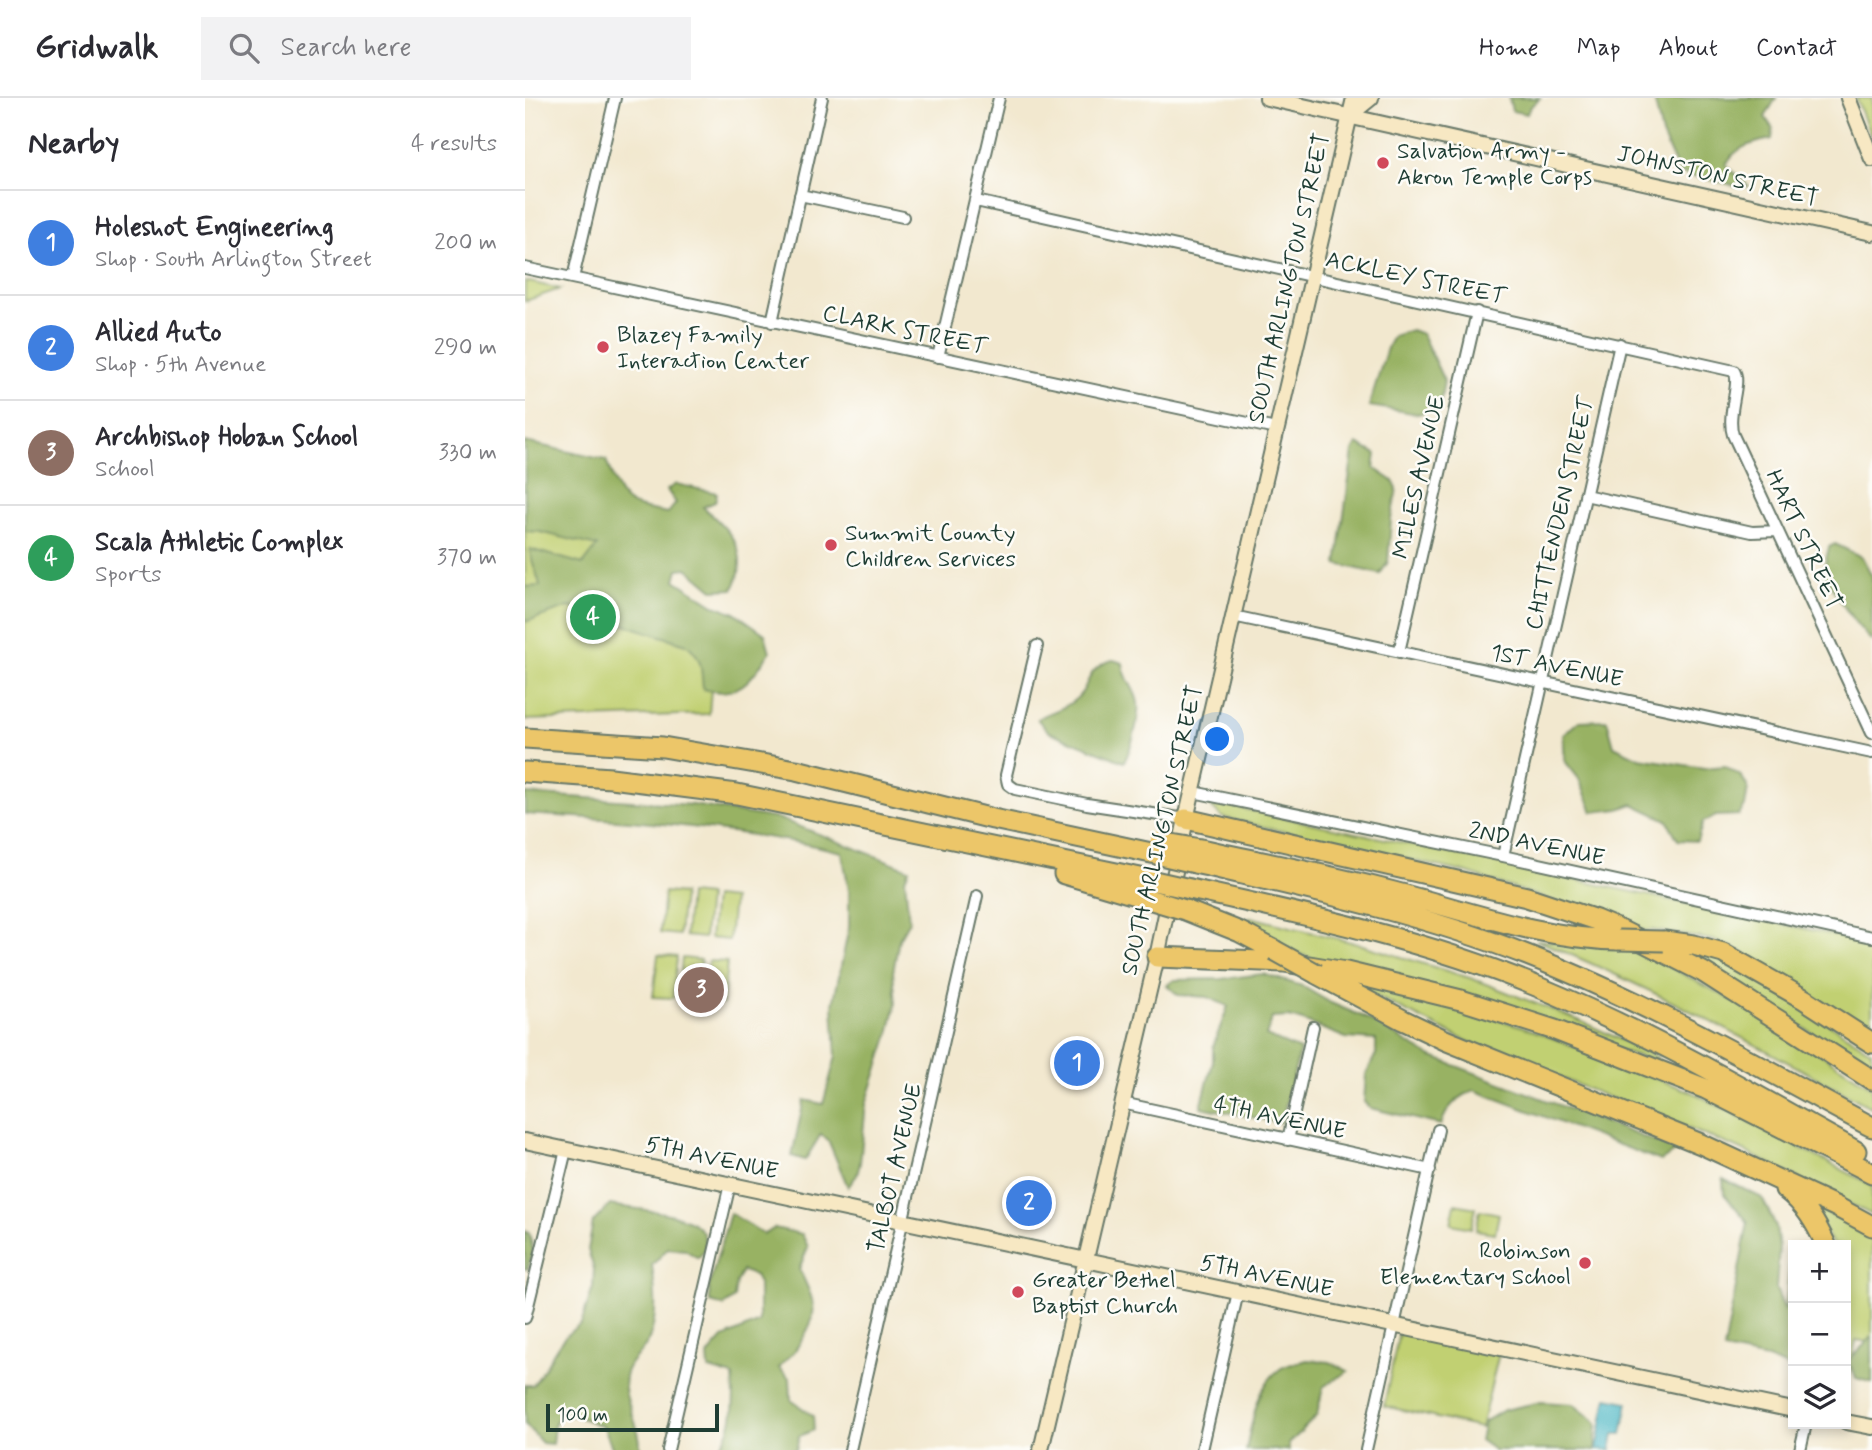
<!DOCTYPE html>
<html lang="en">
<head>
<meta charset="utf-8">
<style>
  body { margin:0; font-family:Mynerve,sans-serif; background:#f2f2f3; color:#2b2b33 }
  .controls { position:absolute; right:21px; bottom:21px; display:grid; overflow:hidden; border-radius:0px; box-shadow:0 4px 10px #0003 }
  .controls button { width:63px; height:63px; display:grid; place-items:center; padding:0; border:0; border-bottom:2px solid #e1e1e2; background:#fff; color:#2b2b33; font:35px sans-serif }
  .scale { position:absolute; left:21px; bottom:18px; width:173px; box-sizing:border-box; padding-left:7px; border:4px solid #1f3d34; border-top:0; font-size:19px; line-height:24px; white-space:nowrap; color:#1f3d34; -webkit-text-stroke:5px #fdfcf7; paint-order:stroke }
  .you { position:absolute; left:693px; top:642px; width:24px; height:24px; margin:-18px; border:5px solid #fff; border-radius:50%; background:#1a73e8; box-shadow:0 0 0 10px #1a73e833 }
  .badge { display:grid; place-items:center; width:46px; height:46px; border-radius:50%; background:#d1495b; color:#fff; font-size:23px; font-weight:700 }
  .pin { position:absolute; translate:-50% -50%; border:4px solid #fff; box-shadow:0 2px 7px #0006 }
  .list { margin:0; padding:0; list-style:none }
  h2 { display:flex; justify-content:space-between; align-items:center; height:91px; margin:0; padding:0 28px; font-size:30px }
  h2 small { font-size:23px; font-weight:400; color:#7c7c81 }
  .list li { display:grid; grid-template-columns:46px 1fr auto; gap:21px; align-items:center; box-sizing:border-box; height:105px; padding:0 28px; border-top:2px solid #e1e1e2 }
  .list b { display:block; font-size:26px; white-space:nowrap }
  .list p { margin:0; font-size:23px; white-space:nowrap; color:#7c7c81 }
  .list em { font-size:23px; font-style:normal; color:#7c7c81 }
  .icon { flex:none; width:38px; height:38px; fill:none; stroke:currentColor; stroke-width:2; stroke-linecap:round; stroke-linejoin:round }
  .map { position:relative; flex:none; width:1347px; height:1352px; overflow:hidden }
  header { display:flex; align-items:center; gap:42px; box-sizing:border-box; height:98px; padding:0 35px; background:#fff; border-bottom:2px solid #e1e1e2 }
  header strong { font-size:33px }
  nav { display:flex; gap:38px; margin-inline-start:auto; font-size:24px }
  .search { width:490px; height:63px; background:#f2f2f3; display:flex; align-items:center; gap:18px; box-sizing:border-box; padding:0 24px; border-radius:0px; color:#7c7c81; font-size:26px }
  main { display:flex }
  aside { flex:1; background:#fff }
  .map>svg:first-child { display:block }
  .green { fill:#c1d072; stroke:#708653; stroke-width:2 }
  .forest { fill:#98b264; stroke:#5c784c; stroke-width:2 }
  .water { fill:#4ab6c5; stroke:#347a7c; stroke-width:2 }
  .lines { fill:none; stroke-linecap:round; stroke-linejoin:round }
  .street-casing { stroke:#69796a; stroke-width:14 }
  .secondary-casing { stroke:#69796a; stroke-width:18 }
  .highway-casing { stroke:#69796a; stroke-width:23 }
  .street { stroke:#fff; stroke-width:10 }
  .secondary { stroke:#f7e8c3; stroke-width:14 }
  .highway { stroke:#ecc669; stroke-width:19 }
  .highway-bridge-casing { stroke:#69796a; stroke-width:23; stroke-linecap:butt }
  .highway-bridge { stroke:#ecc669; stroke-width:19 }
  .poi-dot { fill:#d1495b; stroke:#fdfcf7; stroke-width:2.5 }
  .labels { text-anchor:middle; stroke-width:5; stroke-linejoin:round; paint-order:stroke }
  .poi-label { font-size:23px; fill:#1f3d34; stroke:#fdfcf7; text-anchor:start }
  .street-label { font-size:23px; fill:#1f3d34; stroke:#fdfcf7 }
</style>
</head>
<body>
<header>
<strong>Gridwalk</strong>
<div class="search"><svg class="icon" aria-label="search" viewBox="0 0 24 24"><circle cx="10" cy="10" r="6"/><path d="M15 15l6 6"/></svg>Search here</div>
<nav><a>Home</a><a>Map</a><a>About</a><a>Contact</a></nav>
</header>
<main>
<aside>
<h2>Nearby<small>4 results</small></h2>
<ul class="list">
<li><span class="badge" style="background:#3f7fe0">1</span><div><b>Holeshot Engineering</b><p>Shop · South Arlington Street</p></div><em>200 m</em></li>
<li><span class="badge" style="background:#3f7fe0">2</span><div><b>Allied Auto</b><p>Shop · 5th Avenue</p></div><em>290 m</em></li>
<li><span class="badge" style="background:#8d6e63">3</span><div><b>Archbishop Hoban School</b><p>School</p></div><em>330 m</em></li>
<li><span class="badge" style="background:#2e9e5b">4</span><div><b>Scala Athletic Complex</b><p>Sports</p></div><em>370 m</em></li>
</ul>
</aside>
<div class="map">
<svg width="1347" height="1352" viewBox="0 0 1347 1352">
  <rect width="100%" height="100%" fill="#fdfcf7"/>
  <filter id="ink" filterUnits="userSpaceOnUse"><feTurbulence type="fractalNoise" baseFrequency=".0143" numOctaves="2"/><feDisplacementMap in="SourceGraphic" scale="14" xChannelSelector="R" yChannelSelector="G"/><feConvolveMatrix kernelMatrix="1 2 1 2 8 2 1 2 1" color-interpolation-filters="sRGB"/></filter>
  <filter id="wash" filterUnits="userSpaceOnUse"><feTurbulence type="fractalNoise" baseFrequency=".00686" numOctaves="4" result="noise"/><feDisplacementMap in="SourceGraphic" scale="28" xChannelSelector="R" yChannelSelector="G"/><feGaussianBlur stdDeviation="1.57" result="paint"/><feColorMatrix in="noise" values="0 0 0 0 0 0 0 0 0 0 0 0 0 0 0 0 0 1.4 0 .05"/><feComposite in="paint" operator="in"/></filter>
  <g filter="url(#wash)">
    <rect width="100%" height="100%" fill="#f2e8cf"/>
    <path class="green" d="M1331,0H1347V42L1346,39Z
      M0,183L35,191L0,203Z
      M0,413L98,434L190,538L184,616L0,622Z
      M688,708H705L1347,845V937L1215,853L1188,842L1127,832L1120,833L939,774L704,721L697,719L687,710Z
      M139,794L158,796L154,837L135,835Z
      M164,796L183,798L179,840L160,838Z
      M189,799L208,801L204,842L185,840Z
      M694,818L723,824L725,819L834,846L948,881L1053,922L1133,959L1130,963L777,857Z
      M1011,842L1109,850L1228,913L1347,989V1010C1237,950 1127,889 1011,842Z
      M1157,854L1185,858L1212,869L1347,953V972Z
      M133,857L152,859L148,900L128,899Z
      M157,860L176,862L172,903L153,901Z
      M183,863L202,864L198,906L179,904Z
      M818,882L846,886L999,929L1169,995L1347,1087V1117L1215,1051L937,941Z
      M930,1106L951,1110L946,1130L926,1126Z
      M1287,1108L1347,1135V1239L1343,1244L1331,1242L1321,1289V1147H1308Z
      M955,1112L974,1116L970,1135L951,1132Z
      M874,1234L974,1255L956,1330L859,1308Z"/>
    <path class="forest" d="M984,0H1015L1004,10L1002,16L987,13Z
      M1129,0H1251L1240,19L1248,31L1247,41C1228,45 1210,48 1201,67L1223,88L1217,89L1154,75L1137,37Z
      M886,232L897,236L919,283L915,307L894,316L844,308L862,250L868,238Z
      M0,344L81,362C97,405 96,408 143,415L151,405L142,392L151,386L192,395L190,404L178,409C205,433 227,454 208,491L188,492L162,470L153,471L150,482L189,507L210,515L240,536L245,554C227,580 215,602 178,591C176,571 178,559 161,546L44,509L0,524V489L15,488C13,476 5,462 5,451L58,466L72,448L15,434L0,433Z
      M832,346L851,356L849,370L868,383L872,391L866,421L863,464L855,476L812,466L828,353Z
      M1310,446L1337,459L1347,478V543C1327,524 1312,498 1298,474L1304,449Z
      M588,562L598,565C599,582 611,591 613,605C615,619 606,652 599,664L524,634L512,621C523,615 538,611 547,604C568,590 557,571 588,562Z
      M1082,622L1089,648L1114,660L1179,670L1200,668L1217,679L1223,690L1220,708L1214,717L1191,718L1178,724L1172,743L1153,742L1142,722L1108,706L1094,711L1068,714L1054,681L1040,663L1038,637L1054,623Z
      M0,696L168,707L255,721L384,771L380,781L384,823L374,841L368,874L371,905L364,936L341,1006L335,1065L332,1077L323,1089L304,1044L296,1036L280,1062L267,1058L279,1002L298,1006L311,958L308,907L324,829V792L317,754C214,730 106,722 0,716Z
      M738,876L777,888L806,905L839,919L905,958L1152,1052L1136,1063L949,992C931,1001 922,1008 916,1027L845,1010L839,1004L841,976L851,956V942L821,940L778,923L764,919L747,920L741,938L775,952L756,1025L676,1009L688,964V949L703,908L682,899L653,897L642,887L649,882L696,881Z
      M1198,1081L1237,1100L1251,1128L1254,1150L1251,1191L1260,1213L1265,1163L1268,1164V1271L1242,1261L1199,1252L1223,1124L1199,1096Z
      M85,1107C110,1112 158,1112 175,1131C181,1137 180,1145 180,1152L173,1160L160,1152L143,1150L127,1167C130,1191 134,1221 123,1243C117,1256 103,1262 100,1279C96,1302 117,1327 115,1352H88L79,1329L51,1318L34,1317L29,1328L27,1346L17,1345L0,1326V1287H8C27,1264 30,1241 56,1226L68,1189L69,1171L63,1152L68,1124Z
      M205,1115L239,1136L250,1130L277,1136L283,1149L274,1171C294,1212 294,1216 269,1254C264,1260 258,1263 254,1270L265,1281L266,1302L288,1318L289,1332L274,1338L271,1352H190C210,1337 210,1301 208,1278L184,1271L183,1257L198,1240L234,1224V1186L230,1177L217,1173L211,1184L209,1200L199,1208L185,1204L184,1188Z
      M0,1133L4,1135L8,1152L3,1171H0Z
      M1347,1239V1285L1331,1280L1323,1263Z
      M782,1262L805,1264L823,1273L798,1289L792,1317L764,1346V1352H721C727,1326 731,1288 755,1271C762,1266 774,1265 782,1262Z
      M1016,1304L1048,1306L1072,1325L1070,1352H969L955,1342L959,1324L979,1312Z"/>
    <path class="water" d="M1082,1300L1103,1304L1097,1336H1089L1086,1352L1072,1351Z"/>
  </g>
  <g filter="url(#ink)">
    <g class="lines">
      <g class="street-casing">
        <path id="street" d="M275,97L378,119
          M451,103L1209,273C1217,284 1201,315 1208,337L1347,635
          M0,170L751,331
          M48,180L90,0
          M247,224L297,0
          M413,259L474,0
          M1060,397L1227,434L1252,433
          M708,518L1347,655
          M512,548L481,677L483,686L490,691L562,706L661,721
          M874,554L952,214
          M668,694L978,758L1347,839
          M978,758L1095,246
          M597,1005L905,1072
          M763,1042L788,929
          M0,1220L41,1052
          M143,1352L205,1086
          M325,1352L452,798
          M677,1352L713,1194
          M841,1352L913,1032
          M1275,1352L1281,1326"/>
      </g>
      <g class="secondary-casing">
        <path id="secondary" d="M742,0L1347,135
          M1323,0L1347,61
          M825,17L846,0
          M0,1043L1268,1312
          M1321,1324L1347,1329
          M516,1352L632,859L661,721L829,0"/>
      </g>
      <g class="highway-casing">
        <path id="highway" d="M0,640L138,649L271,672L468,721L631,756
          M0,674L86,680L212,696L625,782
          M661,721L1002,799L1071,822L1099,834L1178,874L1347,982
          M676,751C740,765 806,777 869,794C942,813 1017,841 1093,842
          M670,765C782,791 894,815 1002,857C1122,904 1234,968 1347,1029
          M539,776L620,800
          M665,791C782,817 900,842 1011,888C1122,934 1226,994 1331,1053
          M660,812L715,834L749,852
          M1139,843L1169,847L1198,855L1279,901L1347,945
          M632,859L759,864L821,874L936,902L1030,932L1181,991L1347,1075
          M792,876L878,922L920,942L1176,1046L1310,1108L1347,1128
          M1260,1091C1280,1106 1291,1125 1301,1147"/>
      </g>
      <use href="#street" class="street"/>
      <use href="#secondary" class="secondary"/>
      <use href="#highway" class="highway"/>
      <g class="highway-bridge-casing">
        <path id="highway-bridge" d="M635,744L676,751
          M631,756L670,765
          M625,782L665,791
          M620,800L660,812
          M1093,842L1139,843
          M749,852L792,876"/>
      </g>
      <use href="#highway-bridge" class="highway-bridge"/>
    </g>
  </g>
  <g class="poi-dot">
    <circle cx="858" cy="65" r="7"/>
    <circle cx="78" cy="249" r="7"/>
    <circle cx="306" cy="447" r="7"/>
    <circle cx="1060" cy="1165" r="7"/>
    <circle cx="493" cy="1194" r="7"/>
  </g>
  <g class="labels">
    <g class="poi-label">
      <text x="872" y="60">Salvation Army -<tspan x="872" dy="26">Akron Temple Corps</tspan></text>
      <text x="92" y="244">Blazey Family<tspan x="92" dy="26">Interaction Center</tspan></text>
      <text x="320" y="442">Summit County<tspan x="320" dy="26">Children Services</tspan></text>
      <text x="1046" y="1160" text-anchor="end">Robinson<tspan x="1046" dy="26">Elementary School</tspan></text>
      <text x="507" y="1189">Greater Bethel<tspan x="507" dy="26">Baptist Church</tspan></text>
    </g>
    <g class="street-label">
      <text transform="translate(1193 77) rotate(13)" y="8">JOHNSTON STREET</text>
      <text transform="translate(891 179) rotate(12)" y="8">ACKLEY STREET</text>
      <text transform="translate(763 180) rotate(-77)" y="8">SOUTH ARLINGTON STREET</text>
      <text transform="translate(380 231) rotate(12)" y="8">CLARK STREET</text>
      <text transform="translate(893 379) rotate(-77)" y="8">MILES AVENUE</text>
      <text transform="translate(1034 415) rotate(-77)" y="8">CHITTENDEN STREET</text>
      <text transform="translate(1280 441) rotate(65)" y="8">HART STREET</text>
      <text transform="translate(1032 567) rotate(12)" y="8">1ST AVENUE</text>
      <text transform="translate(636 732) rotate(-77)" y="8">SOUTH ARLINGTON STREET</text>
      <text transform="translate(1012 745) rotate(12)" y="8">2ND AVENUE</text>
      <text transform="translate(755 1019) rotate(12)" y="8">4TH AVENUE</text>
      <text transform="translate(187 1059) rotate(12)" y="8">5TH AVENUE</text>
      <text transform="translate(369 1070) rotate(-77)" y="8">TALBOT AVENUE</text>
      <text transform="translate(742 1177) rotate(12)" y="8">5TH AVENUE</text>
    </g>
  </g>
</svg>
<div class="controls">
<button>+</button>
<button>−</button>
<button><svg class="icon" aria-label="layers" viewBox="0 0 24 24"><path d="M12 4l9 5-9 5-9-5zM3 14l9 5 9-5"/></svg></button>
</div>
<div class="scale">100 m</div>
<div class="you"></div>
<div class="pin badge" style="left:552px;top:965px;background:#3f7fe0">1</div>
<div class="pin badge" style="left:504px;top:1105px;background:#3f7fe0">2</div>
<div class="pin badge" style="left:176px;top:892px;background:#8d6e63">3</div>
<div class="pin badge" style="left:68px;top:519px;background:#2e9e5b">4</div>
</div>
</main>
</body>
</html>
